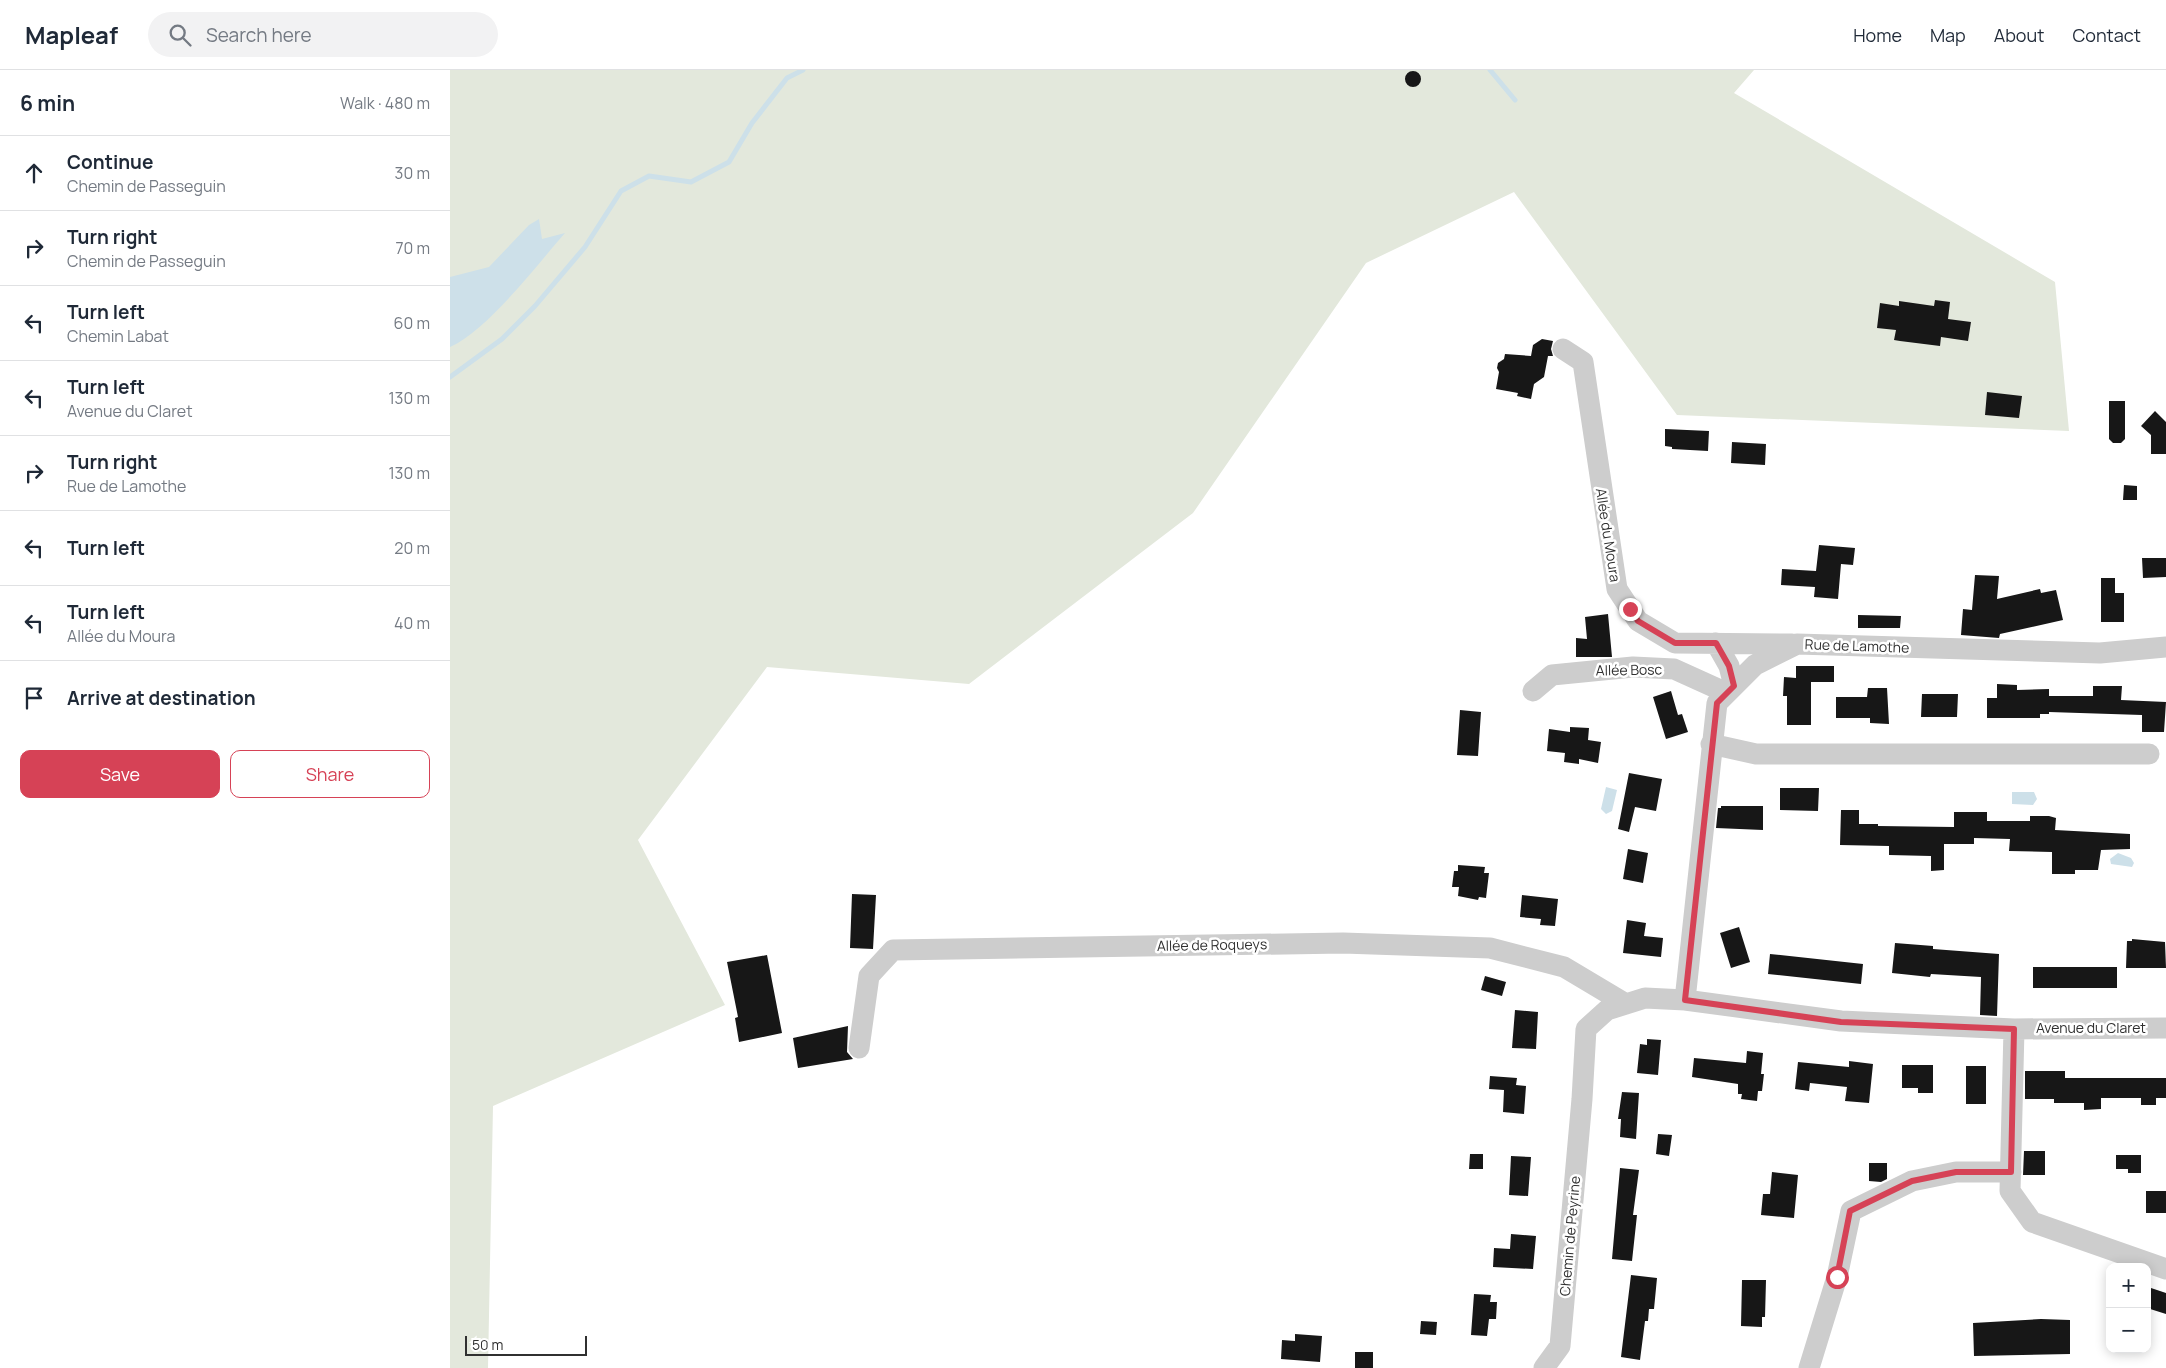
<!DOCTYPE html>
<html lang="en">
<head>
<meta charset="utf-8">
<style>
  body { margin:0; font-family:Manrope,sans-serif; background:#f2f2f3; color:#1f2937 }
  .controls { position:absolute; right:15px; bottom:15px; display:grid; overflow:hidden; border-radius:10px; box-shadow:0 2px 12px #0003 }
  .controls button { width:45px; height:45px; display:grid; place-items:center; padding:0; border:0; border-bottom:1px solid #e0e1e3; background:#fff; color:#1f2937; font:25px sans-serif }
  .scale { position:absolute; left:15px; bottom:12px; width:122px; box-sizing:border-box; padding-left:5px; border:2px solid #303030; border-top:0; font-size:14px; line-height:18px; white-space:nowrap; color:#303030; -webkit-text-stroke:4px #fff; paint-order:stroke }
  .stop { position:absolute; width:15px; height:15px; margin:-11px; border:4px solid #d64256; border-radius:50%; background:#fff }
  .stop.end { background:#d64256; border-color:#fff; box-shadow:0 1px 5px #0008 }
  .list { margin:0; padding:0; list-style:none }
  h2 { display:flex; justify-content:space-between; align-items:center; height:65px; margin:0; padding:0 20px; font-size:21px }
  h2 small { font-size:16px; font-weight:400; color:#747a83 }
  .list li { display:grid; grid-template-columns:32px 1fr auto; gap:15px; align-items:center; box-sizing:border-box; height:75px; padding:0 20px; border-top:1px solid #e0e1e3 }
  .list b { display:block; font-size:19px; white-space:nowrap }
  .list p { margin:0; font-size:16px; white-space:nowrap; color:#747a83 }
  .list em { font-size:16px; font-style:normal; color:#747a83 }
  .actions { display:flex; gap:10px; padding:15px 20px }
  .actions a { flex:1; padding:11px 0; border:1px solid #d64256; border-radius:10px; text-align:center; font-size:18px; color:#d64256 }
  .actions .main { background:#d64256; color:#fff }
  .icon { flex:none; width:28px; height:28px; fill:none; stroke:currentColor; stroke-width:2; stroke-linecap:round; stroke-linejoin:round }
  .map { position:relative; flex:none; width:1716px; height:1298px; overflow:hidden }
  header { display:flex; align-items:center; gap:30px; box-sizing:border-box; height:70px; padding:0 25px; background:#fff; border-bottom:1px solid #e0e1e3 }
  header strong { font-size:24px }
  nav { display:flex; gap:28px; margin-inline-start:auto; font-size:18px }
  .search { width:350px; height:45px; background:#f2f2f3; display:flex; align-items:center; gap:12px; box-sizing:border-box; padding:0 18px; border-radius:28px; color:#747a83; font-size:19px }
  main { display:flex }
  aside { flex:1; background:#fff }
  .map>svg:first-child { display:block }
  .green { fill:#e3e8dc }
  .water { fill:#cde0e9 }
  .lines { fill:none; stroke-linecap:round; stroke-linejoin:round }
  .stream { stroke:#cde0e9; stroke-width:5 }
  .building { fill:#171717 }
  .minor { stroke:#cdcdcd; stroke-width:21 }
  .route { stroke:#d64256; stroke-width:6 }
  .labels { text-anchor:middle; stroke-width:5; stroke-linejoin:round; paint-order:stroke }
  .street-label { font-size:14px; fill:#303030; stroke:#fff }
</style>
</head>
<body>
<header>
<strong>Mapleaf</strong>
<div class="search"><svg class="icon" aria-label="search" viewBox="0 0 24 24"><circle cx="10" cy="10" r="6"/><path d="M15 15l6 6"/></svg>Search here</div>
<nav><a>Home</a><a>Map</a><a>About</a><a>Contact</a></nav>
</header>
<main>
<aside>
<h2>6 min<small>Walk · 480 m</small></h2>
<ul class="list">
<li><svg class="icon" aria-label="ahead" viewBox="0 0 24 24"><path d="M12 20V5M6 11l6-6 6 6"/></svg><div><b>Continue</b><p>Chemin de Passeguin</p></div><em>30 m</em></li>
<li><svg class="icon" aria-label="right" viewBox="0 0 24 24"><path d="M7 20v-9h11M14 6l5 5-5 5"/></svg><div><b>Turn right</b><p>Chemin de Passeguin</p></div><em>70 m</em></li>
<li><svg class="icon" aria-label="left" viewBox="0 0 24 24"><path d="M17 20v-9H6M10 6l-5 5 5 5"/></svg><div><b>Turn left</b><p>Chemin Labat</p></div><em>60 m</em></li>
<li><svg class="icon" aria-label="left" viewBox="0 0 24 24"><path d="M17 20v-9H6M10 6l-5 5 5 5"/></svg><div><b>Turn left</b><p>Avenue du Claret</p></div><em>130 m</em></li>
<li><svg class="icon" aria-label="right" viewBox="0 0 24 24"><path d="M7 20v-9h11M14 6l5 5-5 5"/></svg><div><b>Turn right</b><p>Rue de Lamothe</p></div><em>130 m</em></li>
<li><svg class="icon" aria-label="left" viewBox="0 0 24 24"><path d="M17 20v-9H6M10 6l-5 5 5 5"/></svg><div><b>Turn left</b></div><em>20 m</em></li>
<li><svg class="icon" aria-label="left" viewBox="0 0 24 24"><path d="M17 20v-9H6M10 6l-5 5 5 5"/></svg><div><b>Turn left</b><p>Allée du Moura</p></div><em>40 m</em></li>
<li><svg class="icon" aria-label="arrive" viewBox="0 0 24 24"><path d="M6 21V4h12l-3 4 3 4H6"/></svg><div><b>Arrive at destination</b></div></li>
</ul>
<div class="actions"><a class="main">Save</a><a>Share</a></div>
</aside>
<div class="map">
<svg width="1716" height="1298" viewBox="0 0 1716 1298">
  <rect width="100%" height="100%" fill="#fff"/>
  <path class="green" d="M0,0H1304L1284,23L1605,212L1619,361L1227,345L1064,122L916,193L743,443L519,614L317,597L188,770L275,935L43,1036L38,1298H0Z"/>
  <path class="water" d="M89,149L92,169L115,163C86,196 38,260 0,277V207L39,197L79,155Z
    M1156,717L1167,720L1162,741L1156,744L1151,739Z
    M1562,722H1584L1587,729L1583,735L1562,734Z
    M1668,783L1681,788L1684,793L1682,797L1661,794L1660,789Z"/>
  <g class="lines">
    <path class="stream" d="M1040,0L1065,30
      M0,307L52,269L85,236L135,177L171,121L199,106L241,112L279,92L302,53L337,8L353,0"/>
  </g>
  <path class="building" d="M955 9a8 8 0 1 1 16 0a8 8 0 1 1-16 0Z
    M1485,230L1500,232L1498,249L1521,252L1518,271L1491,267L1490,276L1450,271L1444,270L1446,260L1427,258L1430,233L1449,236V231L1484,236Z
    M1092,269L1103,271L1101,279L1103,286H1098L1094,307L1084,314L1081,329L1067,326L1068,323L1046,319L1049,302L1047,298L1048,293L1054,289L1055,284L1081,286L1083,275Z
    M1537,322L1572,326L1569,348L1535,345Z
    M1659,331H1675V369L1671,373H1663L1659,369Z
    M1705,341L1716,352V384H1701V365L1691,356Z
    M1215,359L1259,361L1258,381L1222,379V377L1215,376Z
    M1282,372L1316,374L1315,395L1281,393Z
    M1674,415L1687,416V430H1673Z
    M1369,475L1405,478L1403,495L1391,494L1388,529L1364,527L1365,517L1331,515L1332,499L1366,501Z
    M1692,488H1716V507L1693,508Z
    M1525,505L1549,506L1547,529L1590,519L1591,523L1606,520L1613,550L1550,564L1549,568L1511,565L1513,539L1522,540Z
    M1651,508H1665V523H1674V552H1651Z
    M1158,544L1162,587H1126V568L1137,569L1135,547Z
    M1408,545L1451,546L1450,558H1408Z
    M1346,596H1384V612H1361V655H1337V626H1333L1334,607L1346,608Z
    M1547,614L1567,615V620L1599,619V626H1643V616H1672L1671,630L1716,632L1714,662H1692V645L1599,642V644H1590V648H1537V628H1547Z
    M1418,618H1437L1439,654L1420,653V648H1386V627H1417Z
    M1221,621L1228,645L1232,644L1238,662L1216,669L1203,627Z
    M1472,624H1508L1507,647H1471Z
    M1010,640L1031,642L1028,686L1007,685Z
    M1120,657L1139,658L1138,670L1151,672L1148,693L1129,689V694L1114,692L1115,683L1097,681L1099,659L1120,662Z
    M1179,703L1212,709L1206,741L1185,737L1179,762L1168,759Z
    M1330,718H1369L1368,741L1330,740Z
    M1271,736H1313V760L1266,758L1268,738H1271Z
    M1391,740H1409V754H1428V756L1504,757V742H1537V751H1580V746H1599L1606,748L1605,760L1680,764V779L1651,780L1648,800H1625V804H1602V782L1559,781L1560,769L1524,768V774H1494V800L1481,801V786L1439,785V776L1390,775Z
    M1178,779L1198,783L1193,813L1173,809Z
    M1008,795L1035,797L1034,803H1039L1036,828L1029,827L1028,830L1008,826L1009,817H1002L1004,801H1008Z
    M402,824L426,825L423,879L400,878Z
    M1072,825L1108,829L1105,856L1090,855L1091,849L1070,847Z
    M1177,850L1196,853L1194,866L1213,868L1211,887L1173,883Z
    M1289,857L1300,892L1281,898L1270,863Z
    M1682,869L1715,872L1716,898H1676L1677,871H1682Z
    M1445,873L1483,876V879L1549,884L1547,946L1530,945L1531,907L1481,904L1480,907L1442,903Z
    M1320,884L1413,894L1411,914L1318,904Z
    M317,885L332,963L289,972L285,948L288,947L277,892Z
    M1583,897H1667V918H1583Z
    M1035,906L1056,912L1052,926L1031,920Z
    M1065,940L1088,942L1086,979L1062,978Z
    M398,956L397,982L403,989L348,998L343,968Z
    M1197,969L1211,970L1208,1005L1187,1003L1190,974L1197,975Z
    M1297,981L1313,983L1311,1004H1314L1312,1021H1308L1307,1031L1291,1029L1292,1024H1288V1014L1242,1007L1244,988L1296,993Z
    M1399,991L1423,994L1419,1033L1395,1031L1397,1017L1360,1013L1359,1021L1345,1019L1348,992L1399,997Z
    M1452,995H1483V1023H1468V1018H1452Z
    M1516,996H1536V1034H1516Z
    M1575,1001H1615V1008H1716V1028H1706V1035H1691V1028H1651V1039L1634,1040V1033H1604V1029H1575Z
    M1040,1006L1067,1008L1066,1015L1076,1016L1074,1044L1053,1042L1054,1020L1039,1019Z
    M1172,1022L1189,1023L1186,1069L1170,1067L1171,1049H1168Z
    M1208,1064L1222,1065L1219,1086L1206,1084Z
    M1574,1081H1595V1105H1573Z
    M1020,1084H1033V1099H1019Z
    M1666,1085H1691V1103H1678V1099H1666Z
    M1061,1086L1081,1087L1078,1126L1059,1125Z
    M1419,1093H1437V1109L1431,1112L1419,1111Z
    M1170,1098L1189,1100L1183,1145H1187L1182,1191L1162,1189Z
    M1322,1102L1348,1105L1344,1148L1311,1145L1313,1124H1320Z
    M1696,1121H1716V1143H1696Z
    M1061,1164L1086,1166L1083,1199L1043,1197L1044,1178L1060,1179Z
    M1181,1205L1207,1208L1204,1239H1199L1198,1251H1195L1190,1290L1171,1287Z
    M1292,1210H1316L1315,1247H1312V1257L1291,1256Z
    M1701,1218L1716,1223V1244L1697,1238Z
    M1024,1224L1041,1225L1040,1232H1047L1046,1249H1039L1037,1266L1021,1265Z
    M1591,1249L1620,1250V1284L1524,1286L1523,1253Z
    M971,1251L987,1252L986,1265L970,1264Z
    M845,1264L872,1266L870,1292L831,1289L832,1270L845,1271Z
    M905,1282H923V1298H905Z"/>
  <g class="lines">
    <path class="minor" d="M1113,279L1133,292L1167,519L1188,551L1225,573L1342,574
      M1266,573L1279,596L1284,616
      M1083,621L1102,605L1183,597L1224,599L1277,623
      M1261,674L1306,684H1699
      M1235,930L1267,633L1305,595L1347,574L1650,583L1716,577
      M1564,959L1560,1121L1582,1152L1716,1199
      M409,978L419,906L443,880L893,873L1040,878L1114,897L1176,934
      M1094,1298L1110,1276L1132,1029L1136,959L1157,940L1195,928L1235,930L1391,951L1564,959L1716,958
      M1359,1298L1387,1207L1401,1141L1462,1111L1506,1102H1561"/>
  </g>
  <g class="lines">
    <path class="route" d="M1180,539L1188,551L1225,573H1266L1279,596L1284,616L1267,633L1235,930L1391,952L1564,959L1561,1102H1506L1462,1111L1400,1141L1387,1207"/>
  </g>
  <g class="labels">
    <g class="street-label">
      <text transform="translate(1158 465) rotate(81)" y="5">Allée du Moura</text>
      <text transform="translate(1407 576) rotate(2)" y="5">Rue de Lamothe</text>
      <text transform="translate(1179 600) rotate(-1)" y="5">Allée Bosc</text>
      <text transform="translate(762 875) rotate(-1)" y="5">Allée de Roqueys</text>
      <text x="1641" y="963">Avenue du Claret</text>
      <text transform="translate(1120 1166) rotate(-85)" y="5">Chemin de Peyrine</text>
    </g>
  </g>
</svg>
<div class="controls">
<button>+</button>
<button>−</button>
</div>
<div class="scale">50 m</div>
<div class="stop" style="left:1387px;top:1207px"></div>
<div class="stop end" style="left:1180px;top:539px"></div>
</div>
</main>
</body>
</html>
